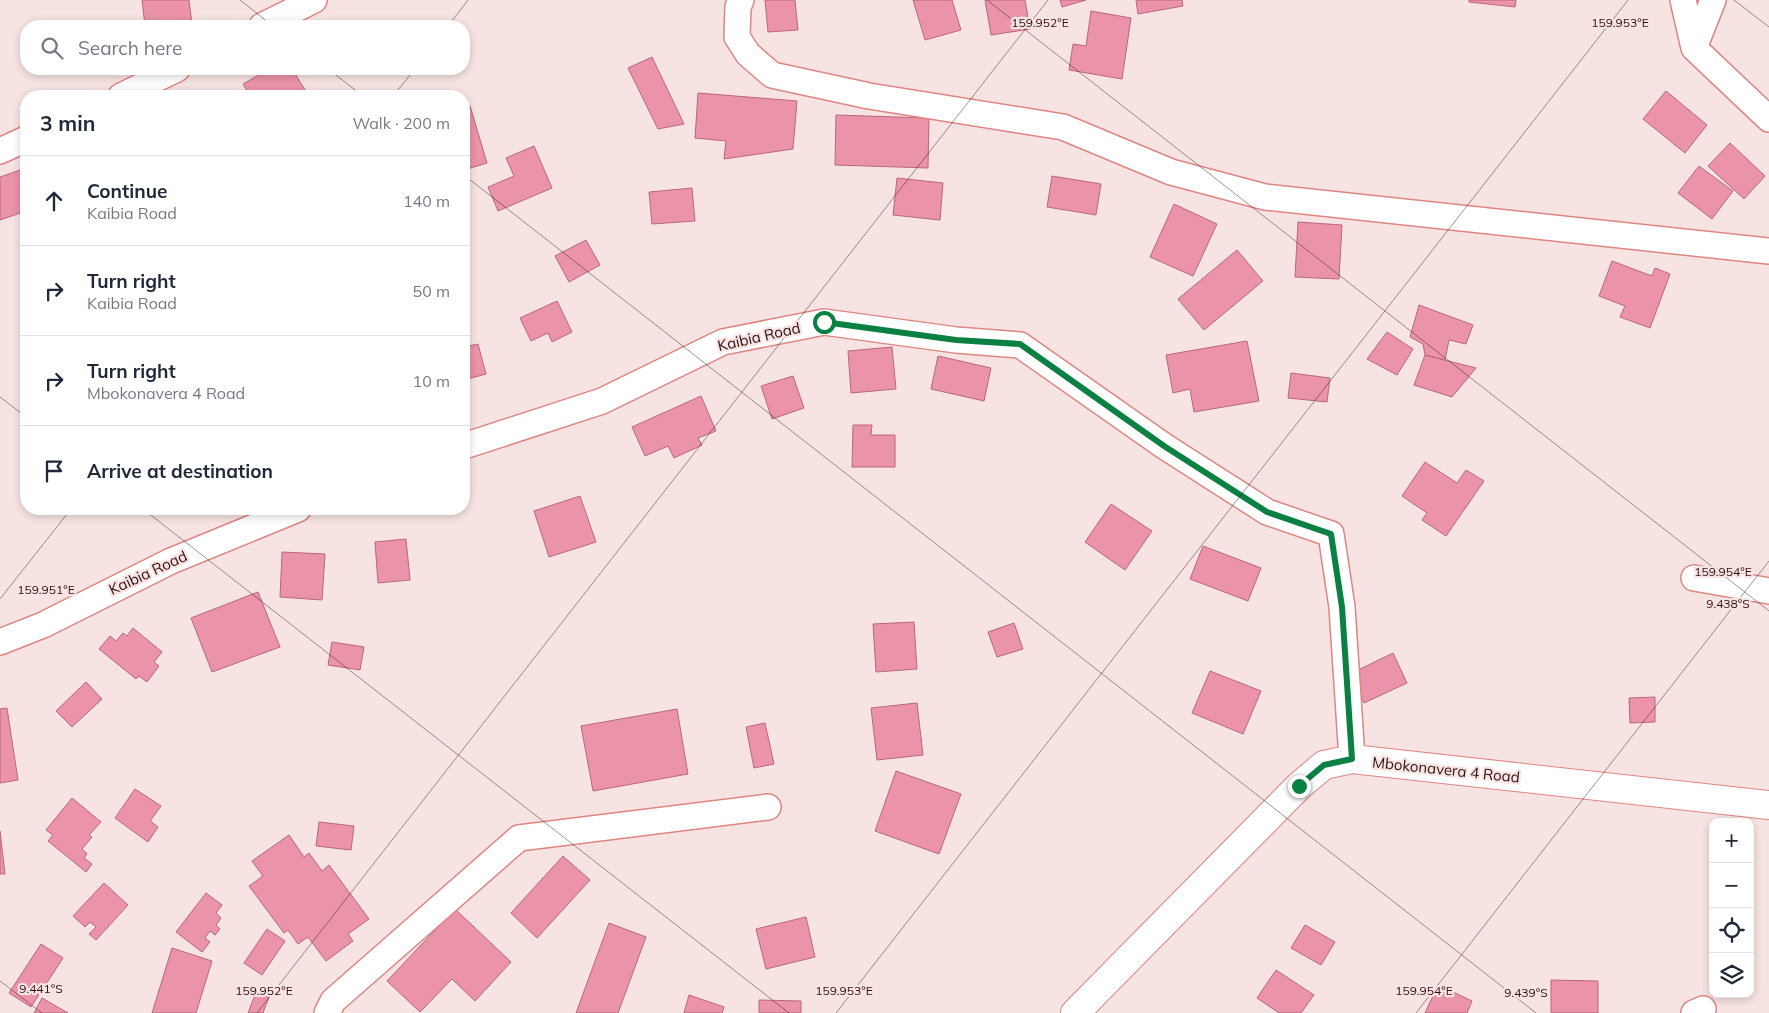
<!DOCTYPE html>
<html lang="en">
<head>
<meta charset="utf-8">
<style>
  body { margin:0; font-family:Mulish,sans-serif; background:#f6f6f7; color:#1f2937 }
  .controls { position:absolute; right:15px; bottom:15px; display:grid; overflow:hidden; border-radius:10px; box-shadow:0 2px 8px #0003 }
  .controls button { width:45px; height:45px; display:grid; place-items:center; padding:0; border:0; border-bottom:1px solid #e0e1e3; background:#fff; color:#1f2937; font:25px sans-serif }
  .stop { position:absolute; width:15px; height:15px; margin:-11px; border:4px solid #0b8043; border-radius:50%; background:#fff }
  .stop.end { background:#0b8043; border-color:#fff; box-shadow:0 1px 5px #0008 }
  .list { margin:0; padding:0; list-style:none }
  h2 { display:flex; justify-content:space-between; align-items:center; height:65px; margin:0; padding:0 20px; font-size:21px }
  h2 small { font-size:16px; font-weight:400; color:#747a83 }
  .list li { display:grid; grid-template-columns:32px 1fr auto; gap:15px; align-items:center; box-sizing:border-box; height:90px; padding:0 20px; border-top:1px solid #e0e1e3 }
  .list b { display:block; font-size:19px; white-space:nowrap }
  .list p { margin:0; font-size:16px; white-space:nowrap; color:#747a83 }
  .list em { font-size:16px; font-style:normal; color:#747a83 }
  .icon { flex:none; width:28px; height:28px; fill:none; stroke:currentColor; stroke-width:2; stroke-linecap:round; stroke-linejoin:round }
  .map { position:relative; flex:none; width:1769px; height:1013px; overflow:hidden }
  .search { position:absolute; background:#fff; box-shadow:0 2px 8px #0003; left:20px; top:20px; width:450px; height:55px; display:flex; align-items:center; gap:12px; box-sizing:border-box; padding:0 18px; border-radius:20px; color:#747a83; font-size:19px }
  .panel { position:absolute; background:#fff; box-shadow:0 2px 8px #0003; left:20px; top:90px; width:450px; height:425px; border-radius:20px }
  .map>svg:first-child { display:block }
  .building { fill:#ea93a9; stroke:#b9677d }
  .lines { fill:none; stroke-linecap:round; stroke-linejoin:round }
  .minor-casing { stroke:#dd8681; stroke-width:28 }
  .tertiary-casing { stroke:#dd8681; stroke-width:30 }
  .minor { stroke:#fff; stroke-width:25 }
  .tertiary { stroke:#fff; stroke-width:28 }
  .route { stroke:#0b8043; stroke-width:6 }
  .ticks { fill:none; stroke:#321111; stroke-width:1; stroke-opacity:0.45 }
  .labels { text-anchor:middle; stroke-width:4.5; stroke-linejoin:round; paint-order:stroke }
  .street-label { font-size:15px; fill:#321111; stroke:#f7e4e2 }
  .ticks-label { font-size:12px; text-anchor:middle; fill:#321111; stroke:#f7e4e2; stroke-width:4.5; stroke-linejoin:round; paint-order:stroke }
</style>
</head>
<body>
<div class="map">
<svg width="1769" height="1013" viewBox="0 0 1769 1013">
  <rect width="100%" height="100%" fill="#f7e4e2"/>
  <path class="building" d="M142,0H189L192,24L171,26H145Z
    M765,0H795L798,30L768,32Z
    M913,0H952L961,30L925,40Z
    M985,0H1025L1030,29L991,35Z
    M1060,0H1086L1062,7Z
    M1136,0H1182L1183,6L1138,14Z
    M1469,0H1516L1515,7L1469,2Z
    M1091,11L1131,18L1122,79L1069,70L1073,44L1086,46Z
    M652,57L684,124L658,129L628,68Z
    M269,69H292L309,96H250L243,84Z
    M1666,91L1707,125L1685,153L1643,119Z
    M698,93L797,101L793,149L724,159L726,141L695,138Z
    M470,106L487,163L464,170V107Z
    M836,115L929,118L928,168L835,165Z
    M1730,143L1765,176L1744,199L1708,166Z
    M534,146L552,188L498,211L488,187L514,176L506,158Z
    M1699,166L1733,191L1712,219L1678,193Z
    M26,168V211L0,220V177Z
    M1052,176L1101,184L1096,215L1047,207Z
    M897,178L943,183L940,220L893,215Z
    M692,188L695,221L652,224L649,192Z
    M1174,204L1217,224L1193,276L1150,257Z
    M1298,222L1342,225L1339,279L1295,277Z
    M586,240L600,265L569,282L555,256Z
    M1237,250L1263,281L1204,330L1178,299Z
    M1612,261L1652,276L1655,268L1670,274L1650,328L1620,317L1625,306L1599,296Z
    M557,301L572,332L552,342L548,333L531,341L520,318Z
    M1419,305L1473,325L1466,344L1449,340L1445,360L1425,355L1423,344L1410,337Z
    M1387,332L1413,349L1397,375L1367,359Z
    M1247,341L1259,401L1194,412L1190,389L1173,393L1166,355Z
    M478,344L486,374L464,380V347Z
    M892,347L896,389L851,393L848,351Z
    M1425,355L1476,368L1452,397L1414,385Z
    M938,356L991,368L984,401L931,389Z
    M1291,373L1330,378L1327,402L1288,398Z
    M793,376L804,408L772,419L761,386Z
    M701,396L716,431L698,438L702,445L674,458L668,446L645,456L632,427Z
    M853,425H872L871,435H895V467H852Z
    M1425,462L1457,483L1466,470L1484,481L1446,536L1422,520L1427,513L1402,496Z
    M580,496L596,542L549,557L534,511Z
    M1111,504L1152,531L1125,570L1085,542Z
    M406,539L410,580L378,583L375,542Z
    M1203,546L1261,568L1248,601L1190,579Z
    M282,552L325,554L322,600L280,597Z
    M258,592L280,647L212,672L191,618Z
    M914,622L917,669L876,672L873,624Z
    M1014,623L1023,649L997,657L988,632Z
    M133,628L162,652L154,662L159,666L147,682L139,676L136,679L99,649L110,636L116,641L123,633L127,636Z
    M332,642L364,647L360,670L328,665Z
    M1393,653L1407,683L1364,703L1350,674Z
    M1210,671L1261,691L1243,734L1192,713Z
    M86,682L102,699L72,727L56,711Z
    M1655,697V722L1630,723L1629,698Z
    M917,703L923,755L877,760L871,708Z
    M7,708L18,780L0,783V709Z
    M677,709L688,774L593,791L581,726Z
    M765,723L774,764L754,768L746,727Z
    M896,771L961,794L939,854L875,831Z
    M135,789L161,806L150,821L158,827L148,842L115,818Z
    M72,798L101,822L89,835L92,837L82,849L87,854L84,858L92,864L86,872L48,841L53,835L46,830Z
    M319,822L354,826L351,850L316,846Z
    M0,831L5,874H0Z
    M289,835L304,857L309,853L322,871L329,865L369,919L348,934L353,941L326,961L308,937L298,944L288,930L284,933L249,886L263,876L252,861Z
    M563,856L590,880L537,938L511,913Z
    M104,883L128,905L96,940L89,934L96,927L90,922L85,927L73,916Z
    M206,893L222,905L216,913L221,918L216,925L220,929L215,935L210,931L205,938L210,942L202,952L176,932Z
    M455,909L511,962L475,1001L452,979L420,1012L387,981Z
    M806,917L815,957L766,969L756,929Z
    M609,923L646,937L618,1013H576Z
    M1305,925L1335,942L1321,965L1291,948Z
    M267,929L285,941L262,975L244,963Z
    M41,944L63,958L31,1007L9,993Z
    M172,948L212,961L196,1013H152Z
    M1276,970L1314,995L1301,1013H1279L1257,998Z
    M1551,980L1598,981V1013H1551Z
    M1438,985L1472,1001L1467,1013H1425Z
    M256,992L269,997L263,1013H248Z
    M689,995L724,1007L722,1013H684Z
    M42,998L68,1013H34Z
    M759,1000L801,1001V1013H759Z"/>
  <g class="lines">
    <g class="minor-casing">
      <path id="minor" d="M741,0L738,7L737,37L748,54L772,75L869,96L1063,127L1171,172L1265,197L1769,251
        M1683,0L1694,48L1769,119
        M262,26L314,0
        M1694,48L1713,0
        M121,96L177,69
        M0,151L26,139
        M464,446L602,401L723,342L824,322L956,340L1020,345L1164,446L1267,512L1331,534L1342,607L1352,759
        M1694,578L1769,591
        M0,642L43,625L171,561L298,509
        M327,1013L333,1001L519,838L768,807
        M1694,1013L1703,1009"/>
    </g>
    <g class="tertiary-casing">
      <path id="tertiary" d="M1075,1013L1299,786L1324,765L1352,759L1769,805"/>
    </g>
    <use href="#minor" class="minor"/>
    <use href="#tertiary" class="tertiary"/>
  </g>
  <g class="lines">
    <path class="route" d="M824,322L956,340L1020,344L1164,446L1267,512L1331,534L1342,607L1352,759L1324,765L1299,786"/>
  </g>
  <path class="ticks" d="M240,0L273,26M987,0L1769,611M1734,0L1769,27M448,26L468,0M328,69L363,96M393,96L415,69M464,175L1536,1013M0,397L26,417M143,509L789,1013M0,599L71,509M0,981L42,1013M257,1013L1048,0M836,1013L1628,0M1416,1013L1769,561"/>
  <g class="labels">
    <g class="street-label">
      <text transform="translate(759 337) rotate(-13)" y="5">Kaibia Road</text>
      <text transform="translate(148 573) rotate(-25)" y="5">Kaibia Road</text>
      <text transform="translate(1446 770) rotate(6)" y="5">Mbokonavera 4 Road</text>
    </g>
  </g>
  <g class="ticks-label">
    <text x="1040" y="27">159.952°E</text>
    <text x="1620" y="27">159.953°E</text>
    <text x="1723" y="576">159.954°E</text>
    <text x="46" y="594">159.951°E</text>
    <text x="1728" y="608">9.438°S</text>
    <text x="41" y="993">9.441°S</text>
    <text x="264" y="995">159.952°E</text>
    <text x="844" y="995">159.953°E</text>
    <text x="1424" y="995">159.954°E</text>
    <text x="1526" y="997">9.439°S</text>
  </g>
</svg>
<div class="controls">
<button>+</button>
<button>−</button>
<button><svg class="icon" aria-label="locate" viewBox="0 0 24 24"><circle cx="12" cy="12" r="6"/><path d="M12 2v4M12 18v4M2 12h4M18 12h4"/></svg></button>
<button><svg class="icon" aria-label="layers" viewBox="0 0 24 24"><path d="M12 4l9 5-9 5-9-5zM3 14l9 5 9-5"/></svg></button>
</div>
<div class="stop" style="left:824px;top:322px"></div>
<div class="stop end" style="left:1299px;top:786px"></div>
<div class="search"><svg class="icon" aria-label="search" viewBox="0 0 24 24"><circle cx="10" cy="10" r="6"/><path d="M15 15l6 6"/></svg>Search here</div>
<section class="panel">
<h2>3 min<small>Walk · 200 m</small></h2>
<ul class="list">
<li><svg class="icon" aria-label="ahead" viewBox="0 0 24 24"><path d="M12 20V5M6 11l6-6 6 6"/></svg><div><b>Continue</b><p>Kaibia Road</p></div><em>140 m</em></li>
<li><svg class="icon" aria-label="right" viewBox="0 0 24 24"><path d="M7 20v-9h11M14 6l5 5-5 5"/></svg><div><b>Turn right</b><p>Kaibia Road</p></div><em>50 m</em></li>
<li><svg class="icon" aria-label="right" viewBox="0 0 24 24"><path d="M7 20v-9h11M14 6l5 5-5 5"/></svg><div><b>Turn right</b><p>Mbokonavera 4 Road</p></div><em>10 m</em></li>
<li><svg class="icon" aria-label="arrive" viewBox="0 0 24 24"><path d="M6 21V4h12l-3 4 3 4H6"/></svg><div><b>Arrive at destination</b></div></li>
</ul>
</section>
</div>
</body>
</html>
